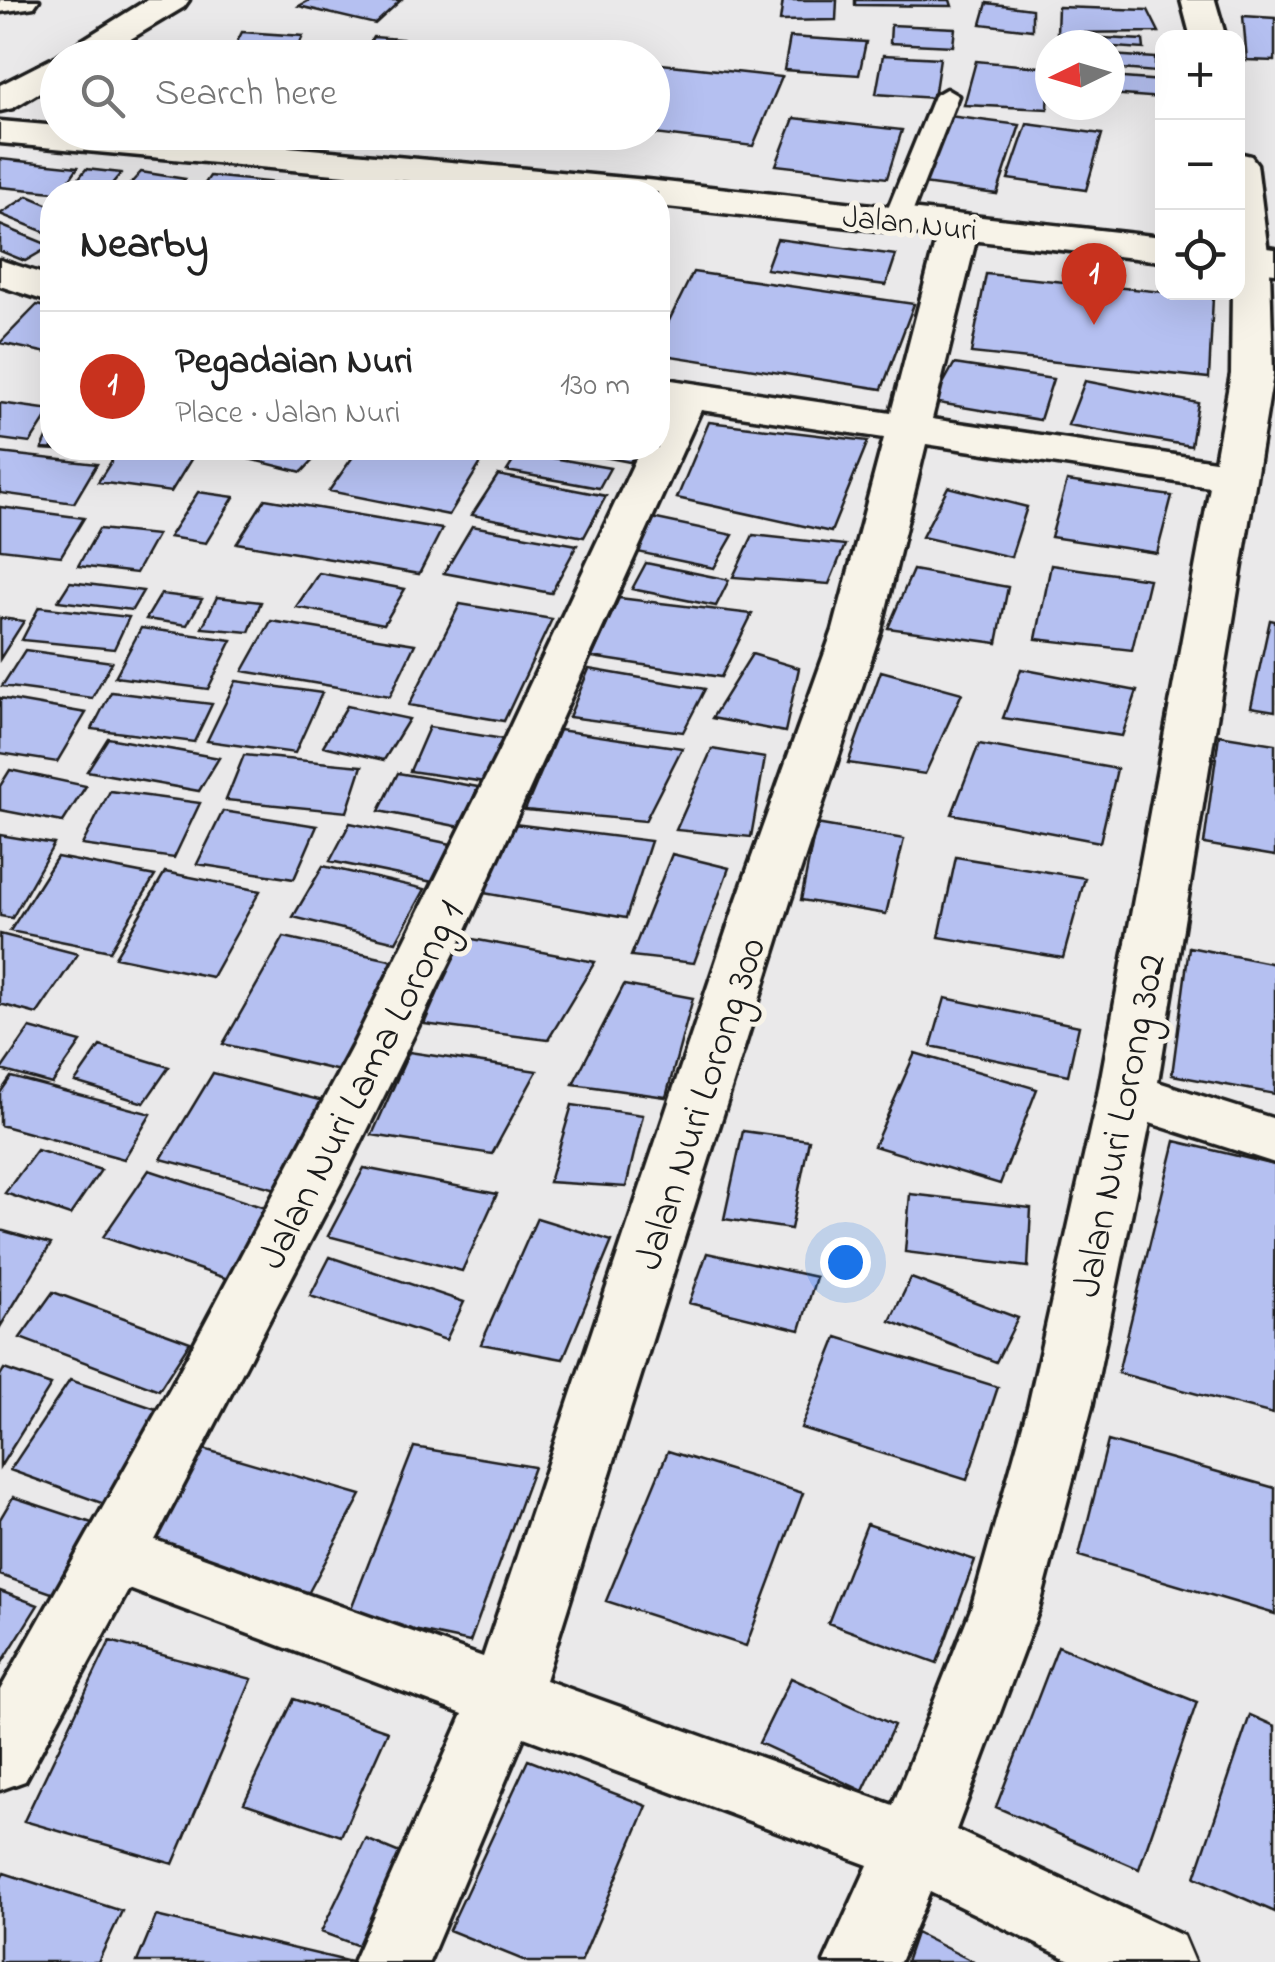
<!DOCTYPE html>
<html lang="en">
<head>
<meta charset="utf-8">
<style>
  body { margin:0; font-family:"Indie Flower",sans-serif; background:#f2f2f2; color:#222 }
  .controls { position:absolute; right:30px; top:30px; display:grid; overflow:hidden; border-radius:20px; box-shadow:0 10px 40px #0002 }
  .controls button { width:90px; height:90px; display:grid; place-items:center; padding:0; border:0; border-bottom:2px solid #e0e0e0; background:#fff; color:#222; font:50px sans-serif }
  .compass { position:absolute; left:1035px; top:30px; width:90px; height:90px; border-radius:50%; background:#fff; box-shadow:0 10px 40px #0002; rotate:265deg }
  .you { position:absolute; left:845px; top:1262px; width:35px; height:35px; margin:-25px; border:8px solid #fff; border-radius:50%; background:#1a73e8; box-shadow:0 0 0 15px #1a73e833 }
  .badge { display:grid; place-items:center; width:65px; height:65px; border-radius:50%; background:#c8321e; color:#fff; font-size:32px; font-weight:700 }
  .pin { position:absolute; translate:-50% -82px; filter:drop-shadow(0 2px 5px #0008) }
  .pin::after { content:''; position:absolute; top:52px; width:35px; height:30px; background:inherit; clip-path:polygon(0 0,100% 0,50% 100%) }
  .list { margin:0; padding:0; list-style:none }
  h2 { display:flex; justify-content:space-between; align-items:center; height:130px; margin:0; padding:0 40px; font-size:42px }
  h2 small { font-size:32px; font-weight:400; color:#767676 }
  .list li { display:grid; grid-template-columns:65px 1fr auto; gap:30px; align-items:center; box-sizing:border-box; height:150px; padding:0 40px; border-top:2px solid #e0e0e0 }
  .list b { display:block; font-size:38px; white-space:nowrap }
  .list p { margin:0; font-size:32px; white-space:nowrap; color:#767676 }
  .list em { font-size:32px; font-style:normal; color:#767676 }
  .icon { flex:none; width:55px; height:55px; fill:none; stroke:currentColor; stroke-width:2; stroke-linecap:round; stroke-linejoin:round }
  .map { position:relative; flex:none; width:1275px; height:1962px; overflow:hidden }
  .search { position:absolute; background:#fff; box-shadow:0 10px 40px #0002; left:40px; top:40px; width:630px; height:110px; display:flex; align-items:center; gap:25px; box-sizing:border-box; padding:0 35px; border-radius:55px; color:#767676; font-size:38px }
  .panel { position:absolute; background:#fff; box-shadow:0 10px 40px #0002; left:40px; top:180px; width:630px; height:280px; border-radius:40px }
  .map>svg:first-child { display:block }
  .building { fill:#b5c0f1; stroke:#1c1c1c; stroke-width:2.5 }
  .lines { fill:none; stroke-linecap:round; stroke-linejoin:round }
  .lane-casing { stroke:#1c1c1c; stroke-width:7 }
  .street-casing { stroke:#1c1c1c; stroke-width:7 }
  .secondary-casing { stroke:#1c1c1c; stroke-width:7 }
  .lane { fill:#f7f3e8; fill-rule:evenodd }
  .street { fill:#f7f3e8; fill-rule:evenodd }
  .secondary { fill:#f7f3e8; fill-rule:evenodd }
  .labels { text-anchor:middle; stroke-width:10; stroke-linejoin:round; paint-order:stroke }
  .far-street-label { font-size:32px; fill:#1c1c1c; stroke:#f7f3e8 }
  .street-label { font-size:40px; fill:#1c1c1c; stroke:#f7f3e8 }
</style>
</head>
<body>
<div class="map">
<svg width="1275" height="1962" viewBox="0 0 1275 1962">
  <rect width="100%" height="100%" fill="#eae9ea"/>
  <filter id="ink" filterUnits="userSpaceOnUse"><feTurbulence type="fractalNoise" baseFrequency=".01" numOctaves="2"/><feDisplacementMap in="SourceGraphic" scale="20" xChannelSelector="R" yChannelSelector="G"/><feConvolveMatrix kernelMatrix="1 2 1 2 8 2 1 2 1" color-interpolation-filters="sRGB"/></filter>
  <g filter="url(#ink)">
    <path class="building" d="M310,0H401L375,24L299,6Z
      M783,0H837L836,20L780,21Z
      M855,0H950L952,6L855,5Z
      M987,3L1032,9V30L981,24Z
      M1058,7L1148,10L1159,32L1057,33Z
      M1243,16L1275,18V61L1247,60Z
      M891,25L955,28L953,46L890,43Z
      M242,32L303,36L293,58H229Z
      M373,37L456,43L448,58H361Z
      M790,37L866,42L859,75L784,70Z
      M1082,37L1143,40L1144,49L1083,45Z
      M456,43L525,50L522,58H448Z
      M883,55L940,58L934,98L876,94Z
      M1110,55L1155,58V72L1110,68Z
      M976,61L1050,68L1048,109L964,105Z
      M652,63L782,77L753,146L638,132H652Z
      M1110,77L1162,81V98L1110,94Z
      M949,116L1020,125L997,194L923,184Z
      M794,118L902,130L887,178L776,165Z
      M1027,124L1102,134L1086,190L1008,179Z
      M0,159L78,167L61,192H54L0,187Z
      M86,169L121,173L105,192H68Z
      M141,172L185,179L174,192H123Z
      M210,176L286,184L281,192H199Z
      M28,196L52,206V229L47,233L0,214Z
      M0,225L51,246L25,261L0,251Z
      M777,239L896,255L886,285L766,269Z
      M693,272L914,304L882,389L658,354V343Z
      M986,274L1213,297L1209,378L971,353Z
      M37,305L52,308V354L0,343Z
      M954,364L1053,379L1040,420L933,402Z
      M1085,381L1198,403L1191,446L1068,425Z
      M0,403L51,410L30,443L0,439Z
      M709,422L868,441L831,532L677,498Z
      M52,427V448H109L107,453L42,449Z
      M120,448H198L171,492L98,482Z
      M204,448H324L302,472Z
      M359,448H427L484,458L449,515L329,491Z
      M559,448H639L630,462Z
      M519,452L610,468L599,488L507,471Z
      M0,453L97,464L74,503L0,493Z
      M498,475L606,496L584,537L472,515Z
      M1067,481L1172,496L1157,553L1051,537Z
      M948,487L1027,507L1011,557L922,537Z
      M198,492L234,497L206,543L169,537Z
      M265,499L442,529L419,574L237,543Z
      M0,507L84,518L61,556L0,549Z
      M652,518L733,535L714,568L633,551Z
      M472,526L577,545L551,593L444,573Z
      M99,529L157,535L136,573L78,566Z
      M753,535L845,545L829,584L733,577Z
      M646,563L729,580L716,606L632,589Z
      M1051,565L1149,579L1132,650L1036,639Z
      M913,570L1008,587L997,643L888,628Z
      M319,573L405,589L384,624L296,607Z
      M70,582L143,591L132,610L58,601Z
      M161,594L202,599L187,625L146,619Z
      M217,597L261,602L249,632L202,628Z
      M619,598L752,614L721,677L592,657Z
      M460,604L552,619L504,721L409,705Z
      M39,607L129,617L114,649L22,640Z
      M0,618L24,621L0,659Z
      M1270,620L1275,621V711L1251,707Z
      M271,621L415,644L390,696L243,671Z
      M141,628L232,640L208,689L115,677Z
      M25,650L112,662L92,698L2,686Z
      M752,654L799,668L785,732L712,718Z
      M589,669L705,689L683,732L569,717Z
      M1021,669L1137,691L1122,736L1003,718Z
      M881,671L962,693L925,774L848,763Z
      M236,681L322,693L295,753L207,741Z
      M111,692L212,704L194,742L92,729Z
      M0,698L86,713L57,762L0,753Z
      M347,706L409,719L384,760L323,746Z
      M429,727L503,739L485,782L410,771Z
      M559,730L682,748L645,821L525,810Z
      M1219,735L1275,744V856L1204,844Z
      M108,738L219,758L199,791L87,771Z
      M979,744L1117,769L1100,842L952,814Z
      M712,749L765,758L751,837L676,830Z
      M244,755L362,766L347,812L226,800Z
      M10,770L86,786L63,822L0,810V786Z
      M398,773L478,787L461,827L379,811Z
      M110,791L200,803L174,858L82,845Z
      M223,811L317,826L294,879L197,864Z
      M350,823L451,844L433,882L330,861Z
      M514,824L651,841L626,918L484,893Z
      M816,824L904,839L886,914L801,900Z
      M0,835L54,844L12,918L0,916Z
      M672,854L729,868L694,963L631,956Z
      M57,857L155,876L110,951L10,931Z
      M956,857L1085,878L1063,958L939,937Z
      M323,866L425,889L396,942L293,917Z
      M165,872L260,891L212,977L115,957Z
      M0,934L78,954L37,1014L0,1004Z
      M284,937L399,962L344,1072L223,1044Z
      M462,937L595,962L548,1040L424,1024Z
      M1189,947L1275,964V1094L1172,1075Z
      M624,985L693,998L666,1097L573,1084Z
      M945,998L1079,1026L1068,1075L931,1046Z
      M30,1028L81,1042L52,1084L1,1070Z
      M100,1046L169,1067L144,1103L75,1082Z
      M409,1052L537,1071L492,1154L372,1135Z
      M915,1053L1037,1089L1000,1184L874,1146Z
      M213,1073L335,1104L288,1192L161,1159Z
      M11,1077L151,1114L124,1159L0,1125V1093Z
      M572,1105L643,1115L626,1187L549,1182Z
      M743,1131L809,1140L791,1229L724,1219Z
      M1175,1141L1275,1165L1273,1414L1118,1373Z
      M37,1150L101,1170L70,1215L5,1193Z
      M364,1168L497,1194L462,1271L328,1236Z
      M149,1170L277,1212L234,1281L103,1237Z
      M910,1194L1031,1208L1028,1267L905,1252Z
      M537,1218L612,1241L563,1359L481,1344Z
      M0,1230L51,1244L0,1327Z
      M707,1253L816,1277L800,1330L689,1303Z
      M330,1257L464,1302L446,1340L310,1296Z
      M911,1278L1018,1318L996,1362L890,1321Z
      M53,1292L190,1342L159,1390L20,1338Z
      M837,1337L998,1387L967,1480L801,1428Z
      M4,1369L51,1385L0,1467V1376Z
      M70,1380L165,1412L107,1505L10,1470Z
      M1108,1441L1275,1488V1614L1079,1556Z
      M414,1447L534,1467L470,1642L348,1616Z
      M200,1448L361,1495L303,1603L154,1543Z
      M668,1451L803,1493L746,1646L606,1601Z
      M13,1497L104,1527L63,1597L0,1575V1519Z
      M867,1524L975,1560L937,1663L828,1623Z
      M0,1591L38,1605L0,1666Z
      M110,1641L252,1679L173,1864L24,1821Z
      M1058,1646L1197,1702L1139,1869L996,1807Z
      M791,1678L894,1725L863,1791L759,1743Z
      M294,1699L388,1731L341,1836L244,1803Z
      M1250,1715L1275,1726V1912L1195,1877Z
      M528,1760L647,1806L581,1962H528L449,1930Z
      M366,1839L407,1856L364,1948L321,1932Z
      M4,1873L122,1911L98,1962H0V1880Z
      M156,1916L351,1962H137Z
      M916,1933L974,1962H906Z"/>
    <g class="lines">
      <g class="lane-casing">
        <path id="lane" d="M946,89L958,96L909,221L905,227H887L883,221L934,96Z"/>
      </g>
      <g class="street-casing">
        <path id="street" d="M1181,0H1215L1226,38H1191Z
          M1238,153L1251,156L1257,164L1270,269L1273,374L1158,1082L1275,1119V1163L1150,1123L1092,1407L1039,1609L956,1830L1183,1936L1194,1962H1074L930,1892L900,1962H824L868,1865L524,1737L429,1962H353L463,1714L129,1589L25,1781L0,1790V1690L172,1385L352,1047L497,755L641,448H658V412L661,404H658V378L891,413L939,228L945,220L959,216L973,220L979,228L932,419L1215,461L1231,374L1232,292H1238ZM701,410L884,438L833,630L737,899L483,1657L155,1540L349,1167L467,927ZM926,444L1210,487L1098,1094L1028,1407L971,1609L893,1805L545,1680L791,899L881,630Z
          M0,260L52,277V303L0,286Z"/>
      </g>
      <g class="secondary-casing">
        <path id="secondary" d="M0,0H39L34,7L0,12Z
          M147,0H189L184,7L99,58H58V81L13,108L0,111V85L57,56Z
          M0,121L58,126V132H126L647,180L1162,237V261L658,206V192H529L0,143Z
          M1238,245L1275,249V273L1238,269Z"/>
      </g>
      <use href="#lane" class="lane"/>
      <use href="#street" class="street"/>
      <use href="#secondary" class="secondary"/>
    </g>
  </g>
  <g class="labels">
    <g class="far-street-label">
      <text transform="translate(910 222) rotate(6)" y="11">Jalan Nuri</text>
    </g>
    <g class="street-label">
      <text transform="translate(359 1084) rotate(-63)" y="14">Jalan Nuri Lama Lorong 1</text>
      <text transform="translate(698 1103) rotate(-72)" y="14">Jalan Nuri Lorong 300</text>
      <text transform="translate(1117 1125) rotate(-79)" y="14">Jalan Nuri Lorong 302</text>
    </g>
  </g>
</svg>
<div class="controls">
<button>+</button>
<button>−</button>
<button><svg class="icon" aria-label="locate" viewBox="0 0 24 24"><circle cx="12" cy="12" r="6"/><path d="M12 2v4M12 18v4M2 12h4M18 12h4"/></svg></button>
</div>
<svg class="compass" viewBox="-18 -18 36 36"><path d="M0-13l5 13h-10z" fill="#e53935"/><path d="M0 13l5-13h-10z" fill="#767676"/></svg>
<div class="you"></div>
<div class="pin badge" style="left:1094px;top:325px">1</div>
<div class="search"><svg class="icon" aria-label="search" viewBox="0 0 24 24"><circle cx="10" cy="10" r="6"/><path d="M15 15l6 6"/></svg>Search here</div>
<section class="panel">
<h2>Nearby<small></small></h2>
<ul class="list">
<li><span class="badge">1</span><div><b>Pegadaian Nuri</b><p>Place · Jalan Nuri</p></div><em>130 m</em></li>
</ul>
</section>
</div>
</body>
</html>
